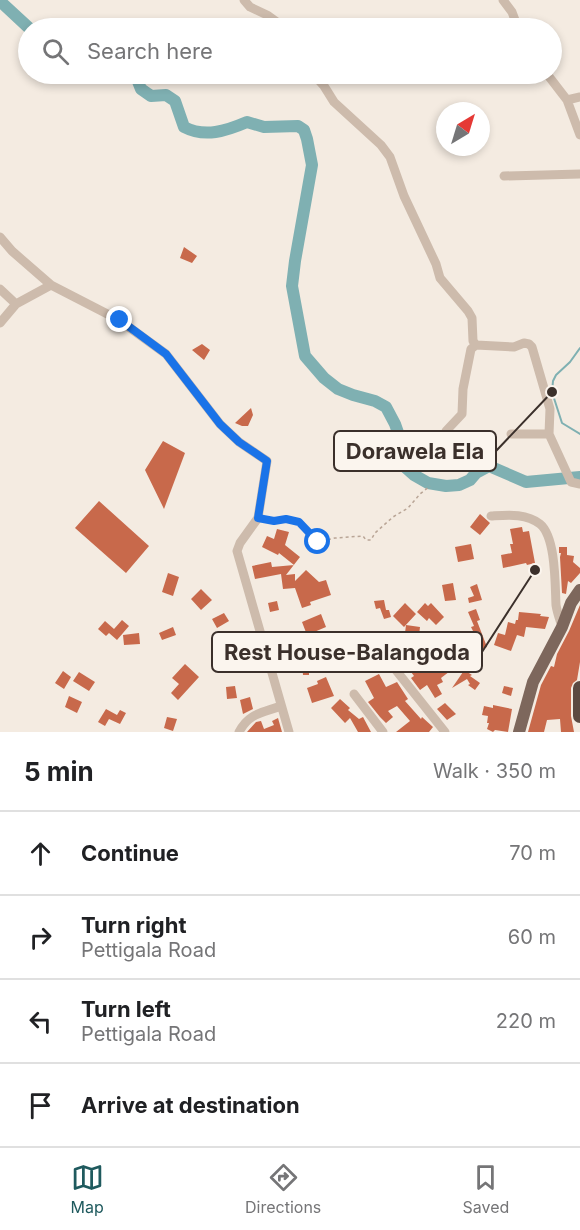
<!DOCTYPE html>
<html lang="en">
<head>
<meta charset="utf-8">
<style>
  body { margin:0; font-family:Inter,sans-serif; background:#f6f6f6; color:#202124 }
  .compass { position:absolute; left:436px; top:102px; width:54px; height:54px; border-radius:50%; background:#fff; box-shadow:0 3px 9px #0003; rotate:38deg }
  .stop { position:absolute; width:18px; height:18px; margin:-14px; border:4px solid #1a73e8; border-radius:50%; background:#fff }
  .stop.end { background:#1a73e8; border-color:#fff; box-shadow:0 2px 6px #0008 }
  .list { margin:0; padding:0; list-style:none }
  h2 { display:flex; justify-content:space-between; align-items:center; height:78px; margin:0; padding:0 24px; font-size:26px }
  h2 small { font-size:20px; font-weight:400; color:#757577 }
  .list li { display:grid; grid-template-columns:39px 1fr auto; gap:18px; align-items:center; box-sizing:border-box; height:84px; padding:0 24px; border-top:2px solid #e0e0e0 }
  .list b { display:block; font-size:22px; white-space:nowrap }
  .list p { margin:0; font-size:20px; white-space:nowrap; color:#757577 }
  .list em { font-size:20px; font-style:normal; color:#757577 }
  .icon { flex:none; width:33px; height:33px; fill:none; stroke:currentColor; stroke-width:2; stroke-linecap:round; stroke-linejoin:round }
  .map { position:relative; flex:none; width:580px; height:732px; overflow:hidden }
  .search { position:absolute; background:#fff; box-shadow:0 3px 9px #0003; left:18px; right:18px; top:18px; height:66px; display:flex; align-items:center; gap:15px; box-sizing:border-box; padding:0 21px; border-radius:33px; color:#757577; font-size:22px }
  .sheet { height:414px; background:#fff }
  nav { display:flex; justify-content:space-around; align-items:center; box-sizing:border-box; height:84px; border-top:2px solid #e0e0e0; background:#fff; font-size:16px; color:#757577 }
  nav a { display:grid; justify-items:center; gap:3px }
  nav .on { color:#1f5a5e }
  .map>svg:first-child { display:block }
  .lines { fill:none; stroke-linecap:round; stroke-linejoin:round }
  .stream { stroke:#7fb0b2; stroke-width:2 }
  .river { stroke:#7fb0b2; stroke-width:12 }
  .building { fill:#c8694b }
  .path { stroke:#b9a596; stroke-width:1.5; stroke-dasharray:3 3; stroke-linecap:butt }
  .minor { stroke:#cdbbac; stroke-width:9 }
  .major { stroke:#7d675c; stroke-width:12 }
  .highway { stroke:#5c4a42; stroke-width:14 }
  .route { stroke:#1a73e8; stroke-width:8 }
  .leader { fill:none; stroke:#3b302b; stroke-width:2 }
  .callout-dot { fill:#3b302b; stroke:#fbf5ee; stroke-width:2 }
  .callout { fill:#fbf5ee; stroke:#3b302b; stroke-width:2 }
  .callout-label { font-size:22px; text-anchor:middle; font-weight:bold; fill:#3b302b }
</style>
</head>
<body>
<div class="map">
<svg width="580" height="732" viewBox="0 0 580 732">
  <rect width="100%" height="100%" fill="#f4ebe1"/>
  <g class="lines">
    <path class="stream" d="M580,348L570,362L556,375L553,381L552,392L562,423L580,434"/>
    <path class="river" d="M0,3H2L29,28
      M135,74L141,89L151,96L166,95L175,101L184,127C205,138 226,131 247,122L264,127L298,126L304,130L307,139L312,165L295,261L292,286L305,356L324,378L338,389L353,395L375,401L386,407L395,424L402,444L405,467L414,475L428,483L446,486L459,485L470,480L476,473L489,466L526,482L580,477"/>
  </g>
  <path class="building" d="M184,247L197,256L192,263L180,258Z
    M202,344L210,350L204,360L192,350Z
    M251,408L253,415L248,426H242L235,423Z
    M163,441L185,453L164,509L145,470Z
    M99,501L149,546L126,573L75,528Z
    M480,514L490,523L480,535L470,527Z
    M522,527L523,532L529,531L535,563L527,565L526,563L503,568L501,555L512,553L510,544H513L510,529Z
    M277,529L289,532L285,545L300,557L286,575L295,574V581L306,570L319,582L326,580L331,595L310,602L311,605L302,608L295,588L283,589L281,574L255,579L252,566L271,562L272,567L294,565L279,553L278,555L262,547L267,536L274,539Z
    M471,544L474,559L458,562L455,547Z
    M559,547H567V555L574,556L573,562L580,568V573L571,583L568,581L566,594L562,593L560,557L561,553H559Z
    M168,573L179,577L173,596L162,592Z
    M453,583L456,600L445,601L442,585Z
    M477,584L482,600L469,603L468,598L474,596L470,587Z
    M201,589L212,600L201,610L191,599Z
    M384,600L386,610H389L391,617L384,619L380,608L376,609L374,601Z
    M277,601L279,610L270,612L268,603Z
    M405,603L416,614L404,627L393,616Z
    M425,603L428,606L431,603L444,617L436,625L429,618L427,621L417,612Z
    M580,605V662L577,680L573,683L571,688V716L574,732H561L560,719L547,720L544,732H528L541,685L551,666L554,667L557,654L569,631Z
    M476,609L480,620L477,621L487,647L476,651L470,637L475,635L471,627L474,626L468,612Z
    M519,612L541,614L540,616L549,617L545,629L526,627L524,637L517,635L511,651L494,645L498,633L505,635L508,622L515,624L516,620H518Z
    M224,613L229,621L217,628L212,619Z
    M321,614L326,627L307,635L302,622Z
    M122,620L129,626L117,640L109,633L106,636L98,629L105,621L114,629Z
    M406,625L420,627L419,635L405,633Z
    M173,627L176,635L162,640L159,633Z
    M293,631L296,641L293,642L300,661L286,666L278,647L274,648L270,638Z
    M139,633L140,644L124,645L123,635Z
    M392,638L397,650L402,646L407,653L412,650L417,656L419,655L421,657L442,645L448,653L445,655L454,668L441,678L443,682L437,685L442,694L435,698L427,685L420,690L411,678L414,676L401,658L382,666L377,649L385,646L383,642Z
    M341,647L344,654L349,652L353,662L343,666L342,664L334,667L332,662L309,670V675H303L302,662Z
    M185,664L199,677L178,700L171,693L179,684L172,678Z
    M462,670L463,671L464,670L472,675L470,676L480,683L475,690L468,685L470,684L467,679L452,688L463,672Z
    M63,671L71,677L64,689L55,683Z
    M79,672L95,682L89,691L73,681Z
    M379,674L386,687L397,682L408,699L405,701L421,719L422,717L433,727L429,732H396L410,721L397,706L388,711L393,717L386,723L380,717L368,702L374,698L365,681Z
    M326,677L334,696L312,703L307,688L318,684L317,681Z
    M235,686L237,698L227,699L226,687Z
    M504,686L513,688L511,696L502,693Z
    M69,696L82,702L77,713L65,707Z
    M250,697L253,709L243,714L240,700Z
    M340,699L350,708L348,710L359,719L363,717L371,732H358L350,718L345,723L331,708Z
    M445,703L456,714L447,720L437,709Z
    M493,705L512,709L508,732L495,730L493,732L487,729L489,723H487L488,716L482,715L484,706L493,708Z
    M106,709L117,715L120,710L126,713L120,724L109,719L105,726L98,722Z
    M167,717L177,719L173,731L164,728Z
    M278,718L282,732H247L256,722L261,721L264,729L274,725L272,721Z"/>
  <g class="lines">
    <path class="path" d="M265,520C275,521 277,519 286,519C301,519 309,532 318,542L335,538L363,536L366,540H371L375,533L393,517L408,508L420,494L430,486"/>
    <path class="minor" d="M244,0L250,7L267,15L285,28
      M503,0L512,12L518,28
      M313,74L324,86L334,102L381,145L390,157L404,196L436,264L440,278L468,311L472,318L473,341L476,345L514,347L524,343L529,344L532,347L550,409L549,434L571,482L580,484
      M547,74L567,100L580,135
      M567,100L580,97
      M504,176L580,174
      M0,237L12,251L51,285L119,320L166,354L220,424L239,442L267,461L258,518L240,543L237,551L289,732
      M0,289L16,304L51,285
      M0,323L16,304
      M446,431L462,414L463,389L471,349L476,345
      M511,434H549
      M491,516C508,515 526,513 540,524C556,537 555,585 556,605C557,612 560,620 562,627
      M395,669L445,732
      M354,694L383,732
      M239,732C249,713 262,713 281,706"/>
    <path class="major" d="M519,732L533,682L562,627L571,603L580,590"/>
    <path class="highway" d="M580,688V716"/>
  </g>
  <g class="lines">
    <path class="route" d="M120,320L166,354L220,424L239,442L267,461L258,518L274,521L286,519L299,522L318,542"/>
  </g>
  <path class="leader" d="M552 392L496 451M535 570L482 652"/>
  <g class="callout-dot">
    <circle cx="552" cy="392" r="6"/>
    <circle cx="535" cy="570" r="6"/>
  </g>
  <g class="callout">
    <rect x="334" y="431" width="162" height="40" rx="6"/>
    <rect x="212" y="632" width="270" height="40" rx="6"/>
  </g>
  <g class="callout-label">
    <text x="415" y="459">Dorawela Ela</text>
    <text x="347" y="660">Rest House-Balangoda</text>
  </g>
</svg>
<svg class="compass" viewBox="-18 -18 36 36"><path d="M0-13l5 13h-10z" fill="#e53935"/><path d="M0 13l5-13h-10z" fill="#757577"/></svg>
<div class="stop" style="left:318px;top:542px"></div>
<div class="stop end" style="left:120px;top:320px"></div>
<div class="search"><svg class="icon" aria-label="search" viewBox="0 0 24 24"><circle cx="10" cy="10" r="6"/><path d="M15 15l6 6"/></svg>Search here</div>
</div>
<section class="sheet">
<h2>5 min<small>Walk · 350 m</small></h2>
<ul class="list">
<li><svg class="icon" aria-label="ahead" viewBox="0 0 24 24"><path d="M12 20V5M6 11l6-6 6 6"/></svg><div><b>Continue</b></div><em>70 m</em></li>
<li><svg class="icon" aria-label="right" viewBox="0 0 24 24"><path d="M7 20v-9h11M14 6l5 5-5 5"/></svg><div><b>Turn right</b><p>Pettigala Road</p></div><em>60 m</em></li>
<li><svg class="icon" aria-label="left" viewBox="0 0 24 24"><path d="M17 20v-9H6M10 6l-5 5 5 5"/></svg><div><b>Turn left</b><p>Pettigala Road</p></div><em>220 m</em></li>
<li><svg class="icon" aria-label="arrive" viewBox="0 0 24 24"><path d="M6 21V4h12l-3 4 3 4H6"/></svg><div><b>Arrive at destination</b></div></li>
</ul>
</section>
<nav>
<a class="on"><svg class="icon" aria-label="map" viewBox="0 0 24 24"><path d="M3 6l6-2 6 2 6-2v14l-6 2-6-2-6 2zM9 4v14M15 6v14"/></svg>Map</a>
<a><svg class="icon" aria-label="directions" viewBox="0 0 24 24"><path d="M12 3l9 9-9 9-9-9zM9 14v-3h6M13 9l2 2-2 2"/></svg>Directions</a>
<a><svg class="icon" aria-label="saved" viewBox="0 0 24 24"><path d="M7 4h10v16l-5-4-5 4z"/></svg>Saved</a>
</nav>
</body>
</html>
